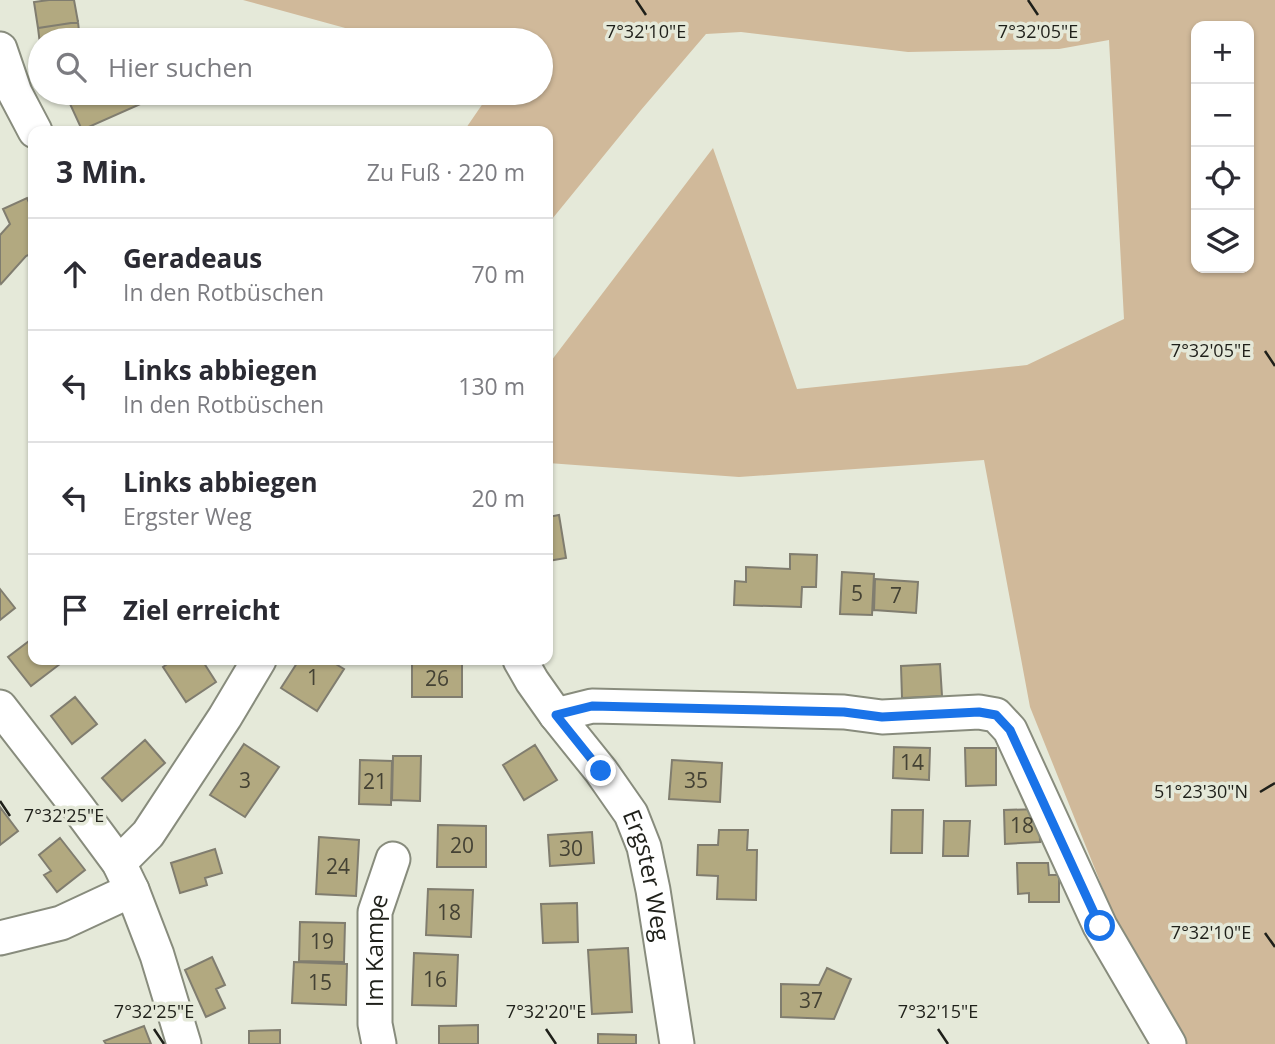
<!DOCTYPE html>
<html lang="de">
<head>
<meta charset="utf-8">
<style>
  body { margin:0; font-family:"Open Sans",sans-serif; background:#f2f2f3; color:#2b2b33 }
  .controls { position:absolute; right:21px; top:21px; display:grid; overflow:hidden; border-radius:14px; box-shadow:0 2px 5px #0004 }
  .controls button { width:63px; height:63px; display:grid; place-items:center; padding:0; border:0; border-bottom:2px solid #e1e1e2; background:#fff; color:#2b2b33; font:35px sans-serif }
  .stop { position:absolute; width:21px; height:21px; margin:-16px; border:5px solid #1a73e8; border-radius:50%; background:#fff }
  .stop.end { background:#1a73e8; border-color:#fff; box-shadow:0 2px 7px #0008 }
  .list { margin:0; padding:0; list-style:none }
  h2 { display:flex; justify-content:space-between; align-items:center; height:91px; margin:0; padding:0 28px; font-size:30px }
  h2 small { font-size:23px; font-weight:400; color:#7c7c81 }
  .list li { display:grid; grid-template-columns:46px 1fr auto; gap:21px; align-items:center; box-sizing:border-box; height:112px; padding:0 28px; border-top:2px solid #e1e1e2 }
  .list b { display:block; font-size:26px; white-space:nowrap }
  .list p { margin:0; font-size:23px; white-space:nowrap; color:#7c7c81 }
  .list em { font-size:23px; font-style:normal; color:#7c7c81 }
  .icon { flex:none; width:38px; height:38px; fill:none; stroke:currentColor; stroke-width:2; stroke-linecap:round; stroke-linejoin:round }
  .map { position:relative; flex:none; width:1275px; height:1044px; overflow:hidden }
  .search { position:absolute; background:#fff; box-shadow:0 2px 5px #0004; left:28px; top:28px; width:525px; height:77px; display:flex; align-items:center; gap:18px; box-sizing:border-box; padding:0 24px; border-radius:38px; color:#7c7c81; font-size:26px }
  .panel { position:absolute; background:#fff; box-shadow:0 2px 5px #0004; left:28px; top:126px; width:525px; height:539px; border-radius:14px }
  .map>svg:first-child { display:block }
  .green { fill:#d0b99a; fill-rule:evenodd }
  .building { fill:#b2a980; stroke:#807d6f; stroke-width:2 }
  .lines { fill:none; stroke-linecap:round; stroke-linejoin:round }
  .minor-casing { stroke:#888c7d; stroke-width:37 }
  .minor { stroke:#fff; stroke-width:33 }
  .route { stroke:#1a73e8; stroke-width:9 }
  .ticks { fill:none; stroke:#1f201a; stroke-width:2.5 }
  .labels { text-anchor:middle; stroke-width:7; stroke-linejoin:round; paint-order:stroke }
  .number-label { font-size:21px; fill:#444234 }
  .street-label { font-size:24px; fill:#1f201a; stroke:#e5e9d9 }
  .ticks-label { font-size:18px; text-anchor:middle; fill:#1f201a; stroke:#e5e9d9; stroke-width:7; stroke-linejoin:round; paint-order:stroke }
</style>
</head>
<body>
<div class="map">
<svg width="1275" height="1044" viewBox="0 0 1275 1044">
  <rect width="100%" height="100%" fill="#e5e9d9"/>
  <path class="green" d="M243,0H1275V1044H1169L1120,947L1105,894L1030,707L984,460L739,477L548,463V365L713,148L797,389L1027,365L1124,319L1109,40L1059,49L908,52L741,32L706,34L641,110L548,224V131H464L490,93H541V40H389ZM1196,26H1249V268H1196Z"/>
  <path class="building" d="M49,0H74L78,22L38,28L34,2Z
    M78,22L80,40H40V44L38,28Z
    M65,93H109V94L112,93H141L145,102L82,130Z
    M27,198L33,211V253L26,256L1,284L0,282V235L10,224L3,209Z
    M559,515L566,558L548,561V517Z
    M790,554L817,555L816,587H802L801,607L734,605L735,581L746,582V567L790,569Z
    M842,572L874,574L872,615L840,614Z
    M875,579L918,582L916,613L874,610Z
    M0,589L15,608L0,620Z
    M33,638V660H56L60,664L31,686L8,657Z
    M173,660H202L216,682L186,702L163,667Z
    M299,660H329L344,669L317,711L281,688Z
    M412,660H462V697H412Z
    M940,664L942,696L902,698L901,666Z
    M75,697L97,724L72,744L51,716Z
    M145,740L165,763L122,801L102,778Z
    M244,744L279,767L245,817L210,795Z
    M535,745L557,780L524,800L503,765Z
    M894,747L930,748L929,780L893,778Z
    M965,748H996V785L966,786Z
    M393,756H421L420,801L392,800Z
    M360,760L392,761L391,805L359,804Z
    M672,760L722,763L720,802L669,799Z
    M0,807L18,831L0,845Z
    M1039,809L1040,842L1005,844L1004,810Z
    M892,810H923L922,853H891Z
    M944,821H970L968,856H943Z
    M438,825L486,826V867H437Z
    M719,830H748L747,850H757L756,900L717,899L718,876L697,875L698,845H718Z
    M592,832L594,863L550,866L548,835Z
    M319,837L359,840L356,896L316,894Z
    M60,838L85,870L57,892L44,875L51,871L39,855Z
    M215,849L222,873L205,878L207,885L180,893L171,863Z
    M1017,863H1048L1049,875H1059V902H1029V893L1018,894Z
    M428,889L473,890L471,937L426,935Z
    M577,903L578,942L543,943L541,904Z
    M300,922L345,923L344,962L299,961Z
    M628,948L632,1012L592,1014L588,950Z
    M414,953L458,955L456,1006L412,1005Z
    M212,957L225,985L216,989L225,1008L206,1017L185,970Z
    M294,962L347,964L346,1005L292,1003Z
    M827,968L851,979L834,1019L781,1017V984L819,985Z
    M478,1025V1044H439V1026Z
    M144,1026L151,1044H106L104,1041Z
    M280,1030V1044H249V1031Z
    M598,1034L636,1035V1044H598Z"/>
  <g class="lines">
    <g class="minor-casing">
      <g id="minor">
        <path d="M0,49L15,93L35,131"/>
        <path id="s1" d="M520,660L532,681L556,715L601,771L631,814L644,847L653,890L677,1044"/>
        <path d="M0,707L79,809L119,863L132,890L157,955L184,1044"/>
        <path d="M556,715L592,706L844,712L882,717L979,712L996,715L1010,730L1100,926L1169,1044"/>
        <path d="M119,863L148,834L225,717L259,660"/>
        <path d="M0,938L61,923L132,890"/>
        <path id="s2" d="M379,1044L375,1024V912L393,859"/>
      </g>
    </g>
    <use href="#minor" class="minor"/>
  </g>
  <g class="lines">
    <path class="route" d="M601,771L556,715L592,706L844,712L882,717L979,712L996,715L1010,730L1100,926"/>
  </g>
  <path class="ticks" d="M636,0L646,15M1028,0L1038,15M1265,351L1275,366M1260,792L1275,783M0,801L10,816M1265,933L1275,947M154,1029L164,1044M546,1029L556,1044M938,1029L948,1044"/>
  <g class="labels">
    <g class="number-label">
      <text x="857" y="601">5</text>
      <text x="896" y="603">7</text>
      <text x="313" y="685">1</text>
      <text x="437" y="686">26</text>
      <text x="912" y="770">14</text>
      <text x="245" y="788">3</text>
      <text x="696" y="788">35</text>
      <text x="375" y="789">21</text>
      <text x="1022" y="833">18</text>
      <text x="462" y="853">20</text>
      <text x="571" y="856">30</text>
      <text x="338" y="874">24</text>
      <text x="449" y="920">18</text>
      <text x="322" y="949">19</text>
      <text x="435" y="987">16</text>
      <text x="320" y="990">15</text>
      <text x="811" y="1008">37</text>
    </g>
    <g class="street-label">
      <text dy="8" stroke="none"><textPath href="#s1" startOffset="254">Ergster Weg</textPath></text>
      <text dy="8" stroke="none"><textPath href="#s2" startOffset="94">Im Kampe</textPath></text>
    </g>
  </g>
  <g class="ticks-label">
    <text x="646" y="38">7°32'10"E</text>
    <text x="1038" y="38">7°32'05"E</text>
    <text x="1211" y="357">7°32'05"E</text>
    <text x="1201" y="798">51°23'30"N</text>
    <text x="64" y="822">7°32'25"E</text>
    <text x="1211" y="939">7°32'10"E</text>
    <text x="154" y="1018">7°32'25"E</text>
    <text x="546" y="1018">7°32'20"E</text>
    <text x="938" y="1018">7°32'15"E</text>
  </g>
</svg>
<div class="controls">
<button>+</button>
<button>−</button>
<button><svg class="icon" aria-label="locate" viewBox="0 0 24 24"><circle cx="12" cy="12" r="6"/><path d="M12 2v4M12 18v4M2 12h4M18 12h4"/></svg></button>
<button><svg class="icon" aria-label="layers" viewBox="0 0 24 24"><path d="M12 4l9 5-9 5-9-5zM3 14l9 5 9-5"/></svg></button>
</div>
<div class="stop" style="left:1100px;top:926px"></div>
<div class="stop end" style="left:601px;top:771px"></div>
<div class="search"><svg class="icon" aria-label="search" viewBox="0 0 24 24"><circle cx="10" cy="10" r="6"/><path d="M15 15l6 6"/></svg>Hier suchen</div>
<section class="panel">
<h2>3 Min.<small>Zu Fuß · 220 m</small></h2>
<ul class="list">
<li><svg class="icon" aria-label="ahead" viewBox="0 0 24 24"><path d="M12 20V5M6 11l6-6 6 6"/></svg><div><b>Geradeaus</b><p>In den Rotbüschen</p></div><em>70 m</em></li>
<li><svg class="icon" aria-label="left" viewBox="0 0 24 24"><path d="M17 20v-9H6M10 6l-5 5 5 5"/></svg><div><b>Links abbiegen</b><p>In den Rotbüschen</p></div><em>130 m</em></li>
<li><svg class="icon" aria-label="left" viewBox="0 0 24 24"><path d="M17 20v-9H6M10 6l-5 5 5 5"/></svg><div><b>Links abbiegen</b><p>Ergster Weg</p></div><em>20 m</em></li>
<li><svg class="icon" aria-label="arrive" viewBox="0 0 24 24"><path d="M6 21V4h12l-3 4 3 4H6"/></svg><div><b>Ziel erreicht</b></div></li>
</ul>
</section>
</div>
</body>
</html>
